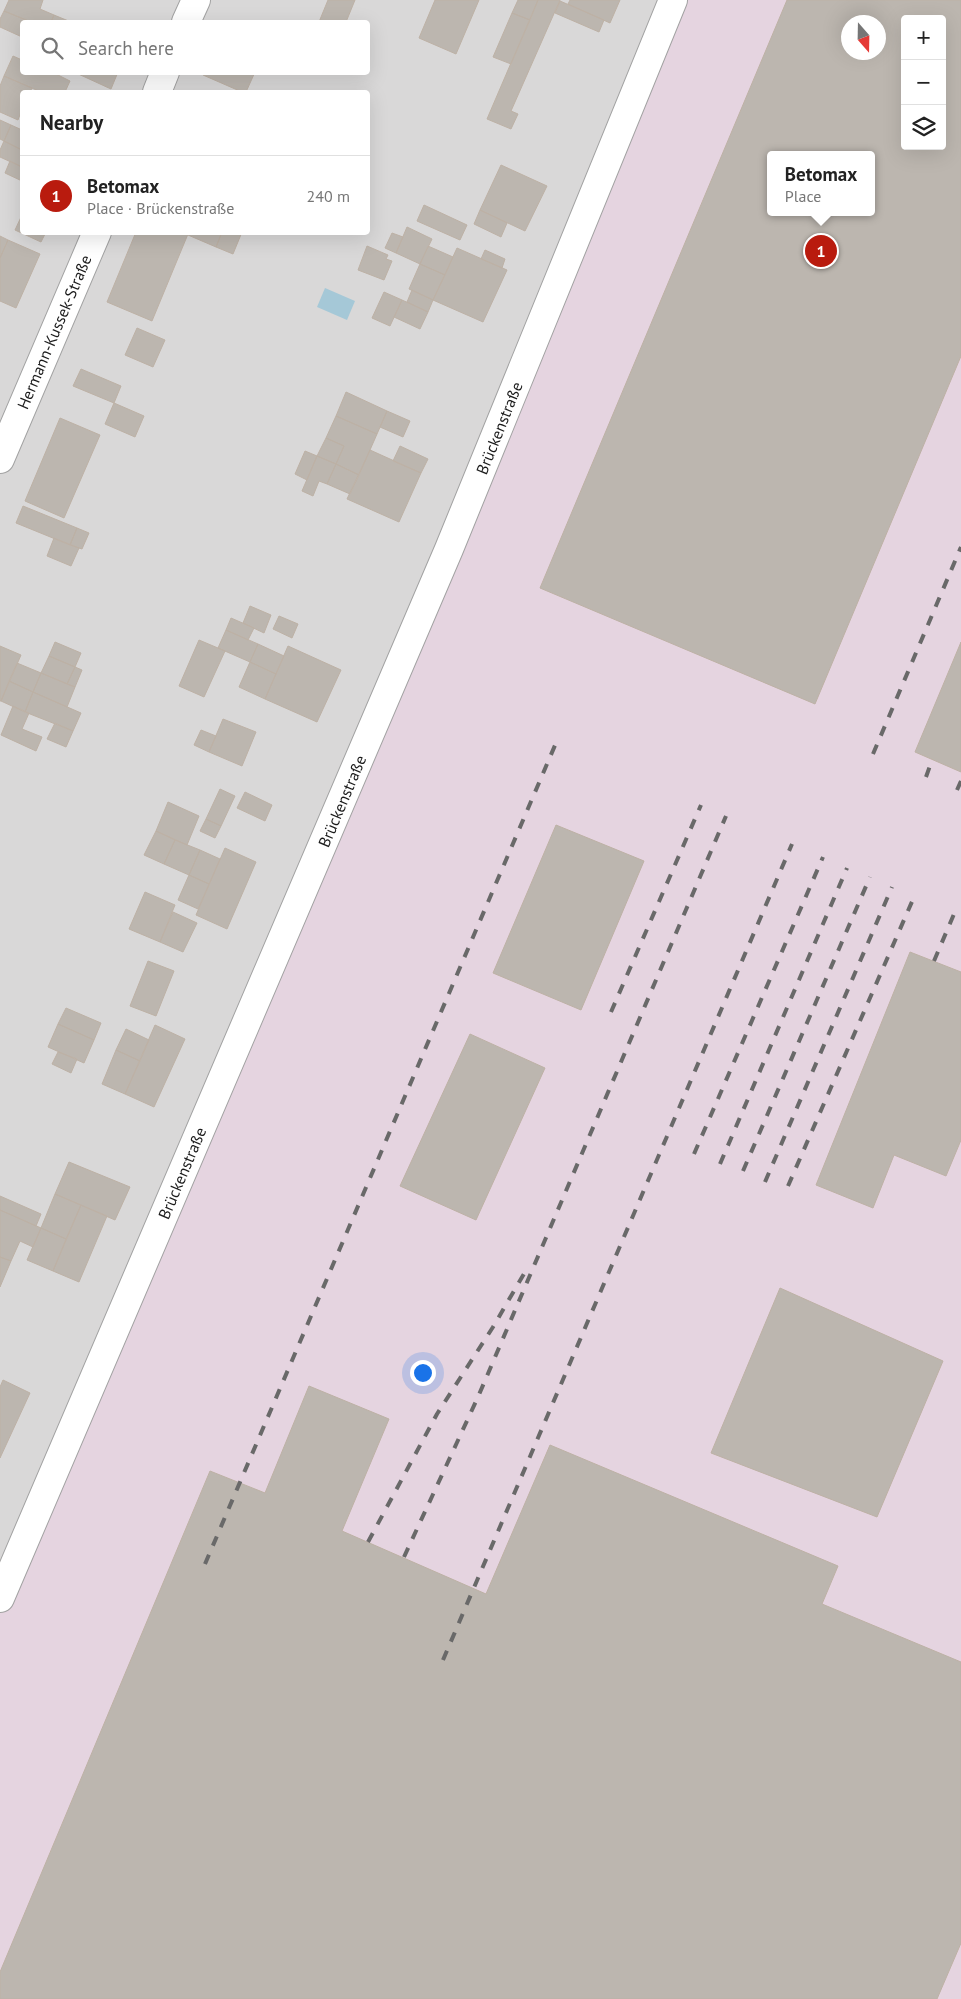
<!DOCTYPE html>
<html lang="en">
<head>
<meta charset="utf-8">
<style>
  body { margin:0; font-family:"PT Sans",sans-serif; background:#f6f6f6; color:#222 }
  .controls { position:absolute; right:15px; top:15px; display:grid; overflow:hidden; border-radius:5px; box-shadow:0 5px 20px #0002 }
  .controls button { width:45px; height:45px; display:grid; place-items:center; padding:0; border:0; border-bottom:1px solid #e0e0e0; background:#fff; color:#222; font:25px sans-serif }
  .compass { position:absolute; left:841px; top:15px; width:45px; height:45px; border-radius:50%; background:#fff; box-shadow:0 5px 20px #0002; rotate:160deg }
  .you { position:absolute; left:422px; top:1372px; width:18px; height:18px; margin:-12px; border:4px solid #fff; border-radius:50%; background:#1a73e8; box-shadow:0 0 0 8px #1a73e833 }
  .badge { display:grid; place-items:center; width:32px; height:32px; border-radius:50%; background:#b91b0e; color:#fff; font-size:16px; font-weight:700 }
  .pin { position:absolute; translate:-50% -50%; border:2px solid #fff; box-shadow:0 1px 5px #0006 }
  .popup { position:absolute; left:767px; top:151px; width:108px; height:65px; box-sizing:border-box; display:grid; place-content:center; border-radius:5px; background:#fff; filter:drop-shadow(0 1px 4px #0005); font-size:16px; white-space:nowrap; color:#767676 }
  .popup b { font-size:19px; color:#222 }
  .popup::after { content:''; position:absolute; left:50%; top:100%; margin-left:-10px; border:10px solid transparent; border-top-color:#fff }
  .list { margin:0; padding:0; list-style:none }
  h2 { display:flex; justify-content:space-between; align-items:center; height:65px; margin:0; padding:0 20px; font-size:21px }
  h2 small { font-size:16px; font-weight:400; color:#767676 }
  .list li { display:grid; grid-template-columns:32px 1fr auto; gap:15px; align-items:center; box-sizing:border-box; height:80px; padding:0 20px; border-top:1px solid #e0e0e0 }
  .list b { display:block; font-size:19px; white-space:nowrap }
  .list p { margin:0; font-size:16px; white-space:nowrap; color:#767676 }
  .list em { font-size:16px; font-style:normal; color:#767676 }
  .icon { flex:none; width:28px; height:28px; fill:none; stroke:currentColor; stroke-width:2; stroke-linecap:round; stroke-linejoin:round }
  .map { position:relative; flex:none; width:961px; height:1999px; overflow:hidden }
  .search { position:absolute; background:#fff; box-shadow:0 5px 20px #0002; left:20px; top:20px; width:350px; height:55px; display:flex; align-items:center; gap:12px; box-sizing:border-box; padding:0 18px; border-radius:5px; color:#767676; font-size:19px }
  .panel { position:absolute; background:#fff; box-shadow:0 5px 20px #0002; left:20px; top:90px; width:350px; height:145px; border-radius:5px }
  .map>svg:first-child { display:block }
  .residential { fill:#d9d8d8; fill-rule:evenodd }
  .industrial { fill:#e5d4e0; fill-rule:evenodd }
  .water { fill:#a5c8d7 }
  .building { fill:#bcb6af; stroke:#bdb1a5; fill-rule:evenodd }
  .lines { fill:none; stroke-linecap:round; stroke-linejoin:round }
  .street-casing { stroke:#a2a2a2; stroke-width:30 }
  .street { stroke:#fff; stroke-width:28 }
  .rail { stroke:#696969; stroke-width:4; stroke-dasharray:10 10; stroke-linecap:butt }
  .labels { text-anchor:middle; stroke-width:4.5; stroke-linejoin:round; paint-order:stroke }
  .street-label { font-size:16px; fill:#1b1b1b; stroke:#fff }
</style>
</head>
<body>
<div class="map">
<svg width="961" height="1999" viewBox="0 0 961 1999">
  <rect width="100%" height="100%" fill="#eceae2"/>
  <path class="residential" d="M0,0H673L0,1598ZM22,22H368V72H22ZM22,92H368V232H22Z"/>
  <path class="industrial" d="M673,0H961V1999H0V1598ZM905,19H942V146H905ZM848,22H878V52H848ZM771,155H871V212H771Z"/>
  <path class="water" d="M325,288L355,301L347,320L317,307Z"/>
  <path class="building" d="M9,0H43L40,9L54,15L51,22H31L4,11Z
    M328,0H355L346,22H319Z
    M435,0H479L456,54L419,38Z
    M518,0H538L530,20L512,13Z
    M538,0H560L511,111L518,114L511,129L487,119Z
    M570,0H620L610,23L568,4Z
    M787,0H961V356L815,704L540,588ZM905,19H942V146H905ZM848,22H878V52H848ZM771,155H871V212H771Z
    M560,1L604,20L599,32L555,13Z
    M4,11L31,22H22V37L0,27V19Z
    M512,13L530,20L511,64L493,57Z
    M54,15L71,22H51Z
    M13,56L22,60V72H52L70,81L65,92H41L4,76Z
    M74,72H118L111,89Z
    M204,72H255L246,92H242L203,75Z
    M4,76L32,88L30,92H22V109L18,120L0,112V86Z
    M0,120L11,125L4,141L0,139Z
    M11,125L22,130V150L4,141Z
    M4,141L22,150V167L0,157V150Z
    M10,161L22,167V181L5,173Z
    M501,165L547,186L525,231L480,210Z
    M424,205L467,225L460,240L417,221Z
    M480,210L507,223L501,237L474,224Z
    M22,215V232H46L41,242L15,230Z
    M407,227L432,239L420,264L396,253Z
    M136,232H185L188,234L152,321L107,302Z
    M189,232H222L216,247L188,235Z
    M222,232H242L233,254L216,247Z
    M392,233L403,237L396,253L385,248Z
    M0,236L8,240L0,258Z
    M8,240L40,254L16,308L0,301V258Z
    M367,246L388,255L386,259L392,261L384,280L358,270Z
    M428,246L453,257L445,275L420,264Z
    M457,248L507,270L483,322L433,300Z
    M485,250L505,259L502,268L481,259Z
    M420,264L445,275L433,300L409,289Z
    M412,290L433,300L428,312L407,302Z
    M384,292L402,300L390,326L372,318Z
    M402,300L428,312L420,329L394,317Z
    M137,328L165,340L153,367L125,355Z
    M81,369L121,386L114,403L73,386Z
    M346,392L387,411L377,434L336,416Z
    M114,403L144,416L135,437L105,424Z
    M387,411L410,421L403,437L380,427Z
    M336,416L377,434L359,475L336,464L344,446L326,438Z
    M60,418L100,435L64,518L25,501Z
    M326,438L344,446L336,464L317,456Z
    M400,446L428,459L421,473L393,461Z
    M370,450L421,473L399,522L347,499Z
    M305,451L317,456L307,480L295,474Z
    M317,456L336,464L327,484L319,481L313,496L302,491Z
    M336,464L359,475L350,494L327,484Z
    M23,506L77,528L70,545L16,523Z
    M77,528L89,533L82,549L70,545Z
    M54,538L79,548L71,566L47,556Z
    M250,606L271,615L264,633L243,623Z
    M279,616L298,624L292,638L273,629Z
    M231,618L254,628L248,640L226,630Z
    M226,630L258,644L250,662L218,648Z
    M199,640L225,651L204,697L179,686Z
    M55,642L81,653L75,667L49,656Z
    M961,642V772L915,752Z
    M258,644L284,656L276,674L250,662Z
    M0,646L21,655L1,701H0Z
    M288,646L341,670L317,722L265,699Z
    M49,656L75,667L67,684L41,673Z
    M250,662L276,674L265,699L239,687Z
    M17,663L41,673L33,692L9,681Z
    M75,667L82,670L75,687L67,684Z
    M41,673L75,687L67,707L33,692Z
    M9,681L33,692L25,712L1,701Z
    M33,692L81,713L73,731L25,712Z
    M13,706L29,713L22,729L42,737L36,751L1,735Z
    M223,719L256,732L242,766L209,752Z
    M55,723L73,731L66,747L47,739Z
    M201,730L216,736L209,752L194,745Z
    M220,789L235,796L221,826L206,819Z
    M245,792L272,805L265,821L237,808Z
    M168,802L199,816L187,845L156,831Z
    M206,819L221,826L215,838L200,831Z
    M556,825L644,861L581,1010L493,973Z
    M156,831L175,840L164,864L144,855Z
    M175,840L200,850L189,875L164,864Z
    M225,848L256,862L227,929L196,915Z
    M200,850L220,859L209,884L189,875Z
    M189,875L209,884L198,909L178,900Z
    M145,892L175,905L160,942L129,929Z
    M173,912L197,923L183,952L160,942Z
    M910,952L961,972V1140L946,1176L894,1155L873,1208L816,1185Z
    M148,961L174,971L156,1016L130,1006Z
    M66,1008L101,1023L94,1040L58,1024Z
    M58,1024L94,1040L84,1063L48,1047Z
    M155,1025L185,1039L154,1107L125,1094Z
    M126,1029L149,1040L140,1061L116,1050Z
    M470,1034L545,1068L476,1220L400,1186Z
    M116,1050L140,1061L125,1094L102,1084Z
    M58,1052L77,1059L71,1073L52,1064Z
    M69,1162L130,1187L115,1220L55,1194Z
    M55,1194L81,1205L66,1239L41,1228Z
    M0,1196L41,1214L36,1226L0,1210Z
    M81,1205L107,1216L79,1282L53,1271Z
    M0,1210L41,1228L33,1247L20,1241L11,1261L0,1257Z
    M41,1228L66,1239L53,1271L27,1260Z
    M0,1257L11,1261L0,1287Z
    M780,1288L943,1361L877,1517L711,1453Z
    M3,1380L30,1393L0,1458V1387Z
    M309,1386L389,1419L342,1531L486,1594L550,1445L838,1566L822,1604L961,1662V1943L937,1999H0V1972L210,1471L265,1493Z"/>
  <g class="lines">
    <g class="street-casing">
      <path id="street" d="M186,22L196,0
        M157,92L165,72
        M0,459L97,232
        M0,1598L449,549L673,0"/>
    </g>
    <use href="#street" class="street"/>
    <path class="rail" d="M873,754L961,547
      M926,777L932,760
      M957,790L961,781
      M934,961L954,914
      M611,1012L701,805
      M694,1154L823,857
      M720,1164L847,868
      M743,1171L870,877
      M765,1182L892,887
      M788,1186L914,897
      M368,1542L437,1414L493,1327L525,1272
      M404,1557L478,1397L726,816
      M205,1564L556,743
      M443,1660L792,844"/>
  </g>
  <g class="labels">
    <g class="street-label">
      <text transform="translate(54 332) rotate(-67)" y="6">Hermann-Kussek-Straße</text>
      <text transform="translate(499 428) rotate(-68)" y="6">Brückenstraße</text>
      <text transform="translate(342 801) rotate(-67)" y="6">Brückenstraße</text>
      <text transform="translate(182 1173) rotate(-67)" y="6">Brückenstraße</text>
    </g>
  </g>
</svg>
<div class="controls">
<button>+</button>
<button>−</button>
<button><svg class="icon" aria-label="layers" viewBox="0 0 24 24"><path d="M12 4l9 5-9 5-9-5zM3 14l9 5 9-5"/></svg></button>
</div>
<svg class="compass" viewBox="-18 -18 36 36"><path d="M0-13l5 13h-10z" fill="#e53935"/><path d="M0 13l5-13h-10z" fill="#767676"/></svg>
<div class="you"></div>
<div class="pin badge" style="left:821px;top:251px">1</div>
<div class="popup"><b>Betomax</b>Place</div>
<div class="search"><svg class="icon" aria-label="search" viewBox="0 0 24 24"><circle cx="10" cy="10" r="6"/><path d="M15 15l6 6"/></svg>Search here</div>
<section class="panel">
<h2>Nearby<small></small></h2>
<ul class="list">
<li><span class="badge">1</span><div><b>Betomax</b><p>Place · Brückenstraße</p></div><em>240 m</em></li>
</ul>
</section>
</div>
</body>
</html>
